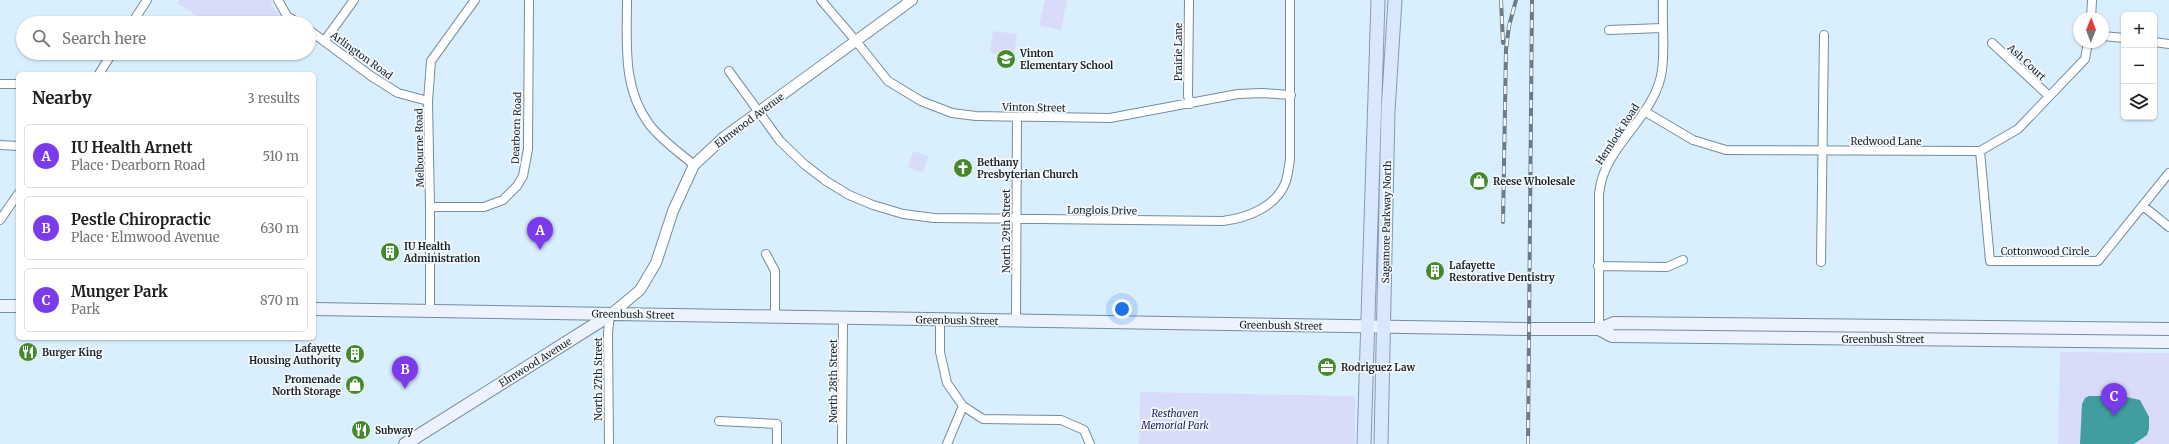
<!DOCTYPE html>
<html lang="en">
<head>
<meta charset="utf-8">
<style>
  body { margin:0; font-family:Merriweather,serif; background:#f6f6f6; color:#202124 }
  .controls { position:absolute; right:12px; top:12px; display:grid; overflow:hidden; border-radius:6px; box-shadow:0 1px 3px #0004 }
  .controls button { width:36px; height:36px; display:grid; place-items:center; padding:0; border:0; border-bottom:1px solid #e0e0e0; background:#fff; color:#202124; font:20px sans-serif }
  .compass { position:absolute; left:2073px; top:12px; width:36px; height:36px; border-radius:50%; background:#fff; box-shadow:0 1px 3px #0004; rotate:1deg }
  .you { position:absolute; left:1122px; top:309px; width:14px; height:14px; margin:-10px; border:3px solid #fff; border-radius:50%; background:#1a73e8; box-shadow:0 0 0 6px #1a73e833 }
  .badge { display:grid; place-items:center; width:26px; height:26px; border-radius:50%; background:#7c3aed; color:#fff; font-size:13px; font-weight:700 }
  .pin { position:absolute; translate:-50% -33px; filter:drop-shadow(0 1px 2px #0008) }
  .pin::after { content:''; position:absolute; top:21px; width:14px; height:12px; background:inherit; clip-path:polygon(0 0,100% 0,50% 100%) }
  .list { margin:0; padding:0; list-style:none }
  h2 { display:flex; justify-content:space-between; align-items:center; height:52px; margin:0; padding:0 16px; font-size:17px }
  h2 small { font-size:13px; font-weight:400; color:#757577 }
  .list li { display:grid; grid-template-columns:26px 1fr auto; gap:12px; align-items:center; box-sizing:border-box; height:64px; margin:0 8px 8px; padding:0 8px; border:1px solid #e0e0e0; border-radius:6px }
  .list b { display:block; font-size:15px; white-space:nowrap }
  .list p { margin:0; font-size:13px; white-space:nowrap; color:#757577 }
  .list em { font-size:13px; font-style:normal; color:#757577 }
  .icon { flex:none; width:22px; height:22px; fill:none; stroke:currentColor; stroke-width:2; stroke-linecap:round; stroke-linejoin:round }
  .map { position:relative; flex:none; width:2169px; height:444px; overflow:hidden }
  .search { position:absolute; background:#fff; box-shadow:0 1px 3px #0004; left:16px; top:16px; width:300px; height:44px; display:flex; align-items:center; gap:10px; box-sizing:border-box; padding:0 14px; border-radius:22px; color:#757577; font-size:15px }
  .panel { position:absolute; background:#fff; box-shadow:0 1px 3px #0004; left:16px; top:72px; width:300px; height:268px; border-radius:6px }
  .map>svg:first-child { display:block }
  .green { fill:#d8dcf9 }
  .water { fill:#419da1 }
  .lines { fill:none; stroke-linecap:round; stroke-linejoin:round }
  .minor-casing { stroke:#748c9d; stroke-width:10 }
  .tertiary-casing { stroke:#748c9d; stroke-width:12 }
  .secondary-casing { stroke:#748c9d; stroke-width:14 }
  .primary-casing { stroke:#8699b2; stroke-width:15 }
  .minor { stroke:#fff; stroke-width:8 }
  .tertiary { stroke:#fff; stroke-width:10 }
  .secondary { stroke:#ecf3fe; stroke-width:12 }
  .primary { stroke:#d9e8fd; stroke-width:13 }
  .rail-casing { stroke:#6d7b85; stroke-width:4 }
  .rail { stroke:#f4f9fd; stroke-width:2.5; stroke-dasharray:8; stroke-linecap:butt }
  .labels { text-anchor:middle; stroke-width:3.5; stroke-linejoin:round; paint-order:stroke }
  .street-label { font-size:10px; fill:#1a232a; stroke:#f4f9fd }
  .poi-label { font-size:10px; font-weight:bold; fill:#1a232a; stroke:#f4f9fd; text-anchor:start }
  .park-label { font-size:10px; font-style:italic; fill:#242064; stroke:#f4f9fd }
</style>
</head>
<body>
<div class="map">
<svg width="2169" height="444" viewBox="0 0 2169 444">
  <rect width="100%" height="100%" fill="#daeffe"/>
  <path class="green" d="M180,0H271L272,6L280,16L274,23H209L177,3Z
    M1045,0H1067L1061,30L1039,25Z
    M993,31L1017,34L1014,56L990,53Z
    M913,151L928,156L923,172L908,168Z
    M2060,352L2169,353V444H2058Z
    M1140,392L1355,396V444H1139Z"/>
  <path class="water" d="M2089,396H2122L2140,400L2149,417V429L2147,435L2134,444H2080L2082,404L2085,398Z"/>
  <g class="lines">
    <g class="minor-casing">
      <path id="minor" d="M278,0L287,16L298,23
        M627,0C627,43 622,87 649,124C661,140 679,152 694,165
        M821,0L856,41L888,81L921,101L952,113L976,116L1110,118L1238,94L1262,93L1291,95
        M1189,0L1188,96L1190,104
        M2091,18L2092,0
        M132,23L147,0
        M309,30L371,76L398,93L428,101
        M1609,30L1662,28
        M2103,36L2124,38
        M325,40L354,0
        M2154,42L2169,44
        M1992,43L2049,96
        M729,71L780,141L804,164L826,181L849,195L873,205L903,214L934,218L1223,221C1247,218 1277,207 1286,181C1288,174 1289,166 1290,159V0
        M99,74L112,53
        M0,84H18
        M1644,111L1693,140L1726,150L1980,151L2018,129L2085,59L2088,42
        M0,145L18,146
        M1980,151L1990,261H2098L2169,173
        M2143,206L2169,227
        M430,207H484L503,200L517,186L523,176L528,149L529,0
        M0,220L18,194
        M766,254L775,271V316
        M1821,262L1824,35
        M1598,266L1667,267L1683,260
        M430,310V207L428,101L431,61L475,0
        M940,319V352L947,383L963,406L983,419L1061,420L1084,430L1090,444
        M1016,321L1017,117
        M1599,329V194C1600,187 1601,180 1604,173C1618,137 1657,110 1662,70C1665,48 1662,23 1663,0
        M719,421L777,424V444
        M609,444L608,333L610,315
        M842,444L843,318
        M947,444L963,406"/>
    </g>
    <g class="tertiary-casing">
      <path id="tertiary" d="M610,315L640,290L656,263L673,211L694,165L724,137L912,0"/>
    </g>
    <g class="secondary-casing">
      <path id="secondary" d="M0,306H18
        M314,309L1529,329H1599L1614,323L2169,329
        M1599,329L1612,336L2169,342
        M405,444L610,315"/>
    </g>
    <g class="primary-casing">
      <path id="primary" d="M1364,444L1378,0
        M1381,444L1388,111L1395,0"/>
    </g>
    <use href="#minor" class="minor"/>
    <use href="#tertiary" class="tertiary"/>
    <use href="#secondary" class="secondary"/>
    <use href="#primary" class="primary"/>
    <g class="rail-casing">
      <path id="rail" d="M1501,0L1503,43
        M1503,222L1506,49L1509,26L1516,0
        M1528,444L1532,0"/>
    </g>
    <use href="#rail" class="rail"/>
  </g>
  <defs>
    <g id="school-disc" transform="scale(1)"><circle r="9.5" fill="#46892d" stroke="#f4f9fd"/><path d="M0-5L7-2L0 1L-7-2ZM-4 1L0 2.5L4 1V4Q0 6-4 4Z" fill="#fff"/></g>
    <g id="church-disc" transform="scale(1)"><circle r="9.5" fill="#46892d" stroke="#f4f9fd"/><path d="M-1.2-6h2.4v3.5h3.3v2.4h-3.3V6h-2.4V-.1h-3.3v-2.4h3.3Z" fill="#fff"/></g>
    <g id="shop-disc" transform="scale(1)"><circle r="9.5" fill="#46892d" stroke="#f4f9fd"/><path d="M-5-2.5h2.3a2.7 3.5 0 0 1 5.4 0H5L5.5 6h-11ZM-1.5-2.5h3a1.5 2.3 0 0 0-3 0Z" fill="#fff"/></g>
    <g id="building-disc" transform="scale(1)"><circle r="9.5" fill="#46892d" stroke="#f4f9fd"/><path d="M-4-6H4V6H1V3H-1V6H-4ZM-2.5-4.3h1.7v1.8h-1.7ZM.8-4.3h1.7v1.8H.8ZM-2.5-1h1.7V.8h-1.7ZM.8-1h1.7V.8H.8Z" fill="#fff"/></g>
    <g id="restaurant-disc" transform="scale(1)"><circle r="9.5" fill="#46892d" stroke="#f4f9fd"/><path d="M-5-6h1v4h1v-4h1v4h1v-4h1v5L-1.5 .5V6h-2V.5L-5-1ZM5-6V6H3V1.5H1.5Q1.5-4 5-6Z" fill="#fff"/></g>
    <g id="office-disc" transform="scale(1)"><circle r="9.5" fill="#46892d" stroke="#f4f9fd"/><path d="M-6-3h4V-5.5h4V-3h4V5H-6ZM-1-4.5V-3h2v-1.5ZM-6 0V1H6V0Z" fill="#fff"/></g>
  </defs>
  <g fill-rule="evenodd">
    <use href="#school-disc" x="1006" y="59"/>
    <use href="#church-disc" x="963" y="168"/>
    <use href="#shop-disc" x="1479" y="181"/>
    <use href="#building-disc" x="390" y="252"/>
    <use href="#building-disc" x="1435" y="271"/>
    <use href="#restaurant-disc" x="28" y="352"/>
    <use href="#building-disc" x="355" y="354"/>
    <use href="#office-disc" x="1327" y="367"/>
    <use href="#shop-disc" x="355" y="385"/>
    <use href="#restaurant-disc" x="361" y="430"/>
  </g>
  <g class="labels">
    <g class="street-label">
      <text transform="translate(1178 52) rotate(-90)" y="4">Prairie Lane</text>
      <text transform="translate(362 55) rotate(36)" y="4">Arlington Road</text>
      <text transform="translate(2027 62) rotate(43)" y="4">Ash Court</text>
      <text transform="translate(1034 107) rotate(1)" y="4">Vinton Street</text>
      <text transform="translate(749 120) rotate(-37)" y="4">Elmwood Avenue</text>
      <text transform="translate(516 128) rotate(-88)" y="4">Dearborn Road</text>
      <text transform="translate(1617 134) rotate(-57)" y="4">Hemlock Road</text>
      <text x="1886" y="145">Redwood Lane</text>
      <text transform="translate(419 148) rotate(-91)" y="4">Melbourne Road</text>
      <text transform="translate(1102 210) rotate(1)" y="4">Longlois Drive</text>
      <text transform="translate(1386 222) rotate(-89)" y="4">Sagamore Parkway North</text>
      <text transform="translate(1006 231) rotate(-90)" y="4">North 29th Street</text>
      <text x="2045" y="255">Cottonwood Circle</text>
      <text transform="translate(633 314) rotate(1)" y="4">Greenbush Street</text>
      <text transform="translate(957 320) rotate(1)" y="4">Greenbush Street</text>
      <text transform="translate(1281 325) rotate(1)" y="4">Greenbush Street</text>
      <text x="1883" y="343">Greenbush Street</text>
      <text transform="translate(535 362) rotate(-32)" y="4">Elmwood Avenue</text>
      <text transform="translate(598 379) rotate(-90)" y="4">North 27th Street</text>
      <text transform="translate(833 381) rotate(-90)" y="4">North 28th Street</text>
    </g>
    <g class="poi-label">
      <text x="1020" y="57">Vinton<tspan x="1020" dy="12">Elementary School</tspan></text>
      <text x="977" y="166">Bethany<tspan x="977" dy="12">Presbyterian Church</tspan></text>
      <text x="1493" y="185">Reese Wholesale</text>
      <text x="404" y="250">IU Health<tspan x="404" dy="12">Administration</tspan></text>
      <text x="1449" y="269">Lafayette<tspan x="1449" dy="12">Restorative Dentistry</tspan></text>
      <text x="341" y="352" text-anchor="end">Lafayette<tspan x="341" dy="12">Housing Authority</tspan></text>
      <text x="42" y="356">Burger King</text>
      <text x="1341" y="371">Rodriguez Law</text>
      <text x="341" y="383" text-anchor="end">Promenade<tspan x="341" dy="12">North Storage</tspan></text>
      <text x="375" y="434">Subway</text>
    </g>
    <g class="park-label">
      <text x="1175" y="417">Resthaven<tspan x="1175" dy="12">Memorial Park</tspan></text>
    </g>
  </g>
</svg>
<div class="controls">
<button>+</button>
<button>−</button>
<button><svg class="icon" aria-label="layers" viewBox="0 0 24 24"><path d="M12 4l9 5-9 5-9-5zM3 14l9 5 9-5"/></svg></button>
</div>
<svg class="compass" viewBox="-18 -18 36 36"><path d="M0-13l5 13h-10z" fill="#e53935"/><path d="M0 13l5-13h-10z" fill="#757577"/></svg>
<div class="you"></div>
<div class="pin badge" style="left:540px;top:250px">A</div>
<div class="pin badge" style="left:405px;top:389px">B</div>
<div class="pin badge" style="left:2114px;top:416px">C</div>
<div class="search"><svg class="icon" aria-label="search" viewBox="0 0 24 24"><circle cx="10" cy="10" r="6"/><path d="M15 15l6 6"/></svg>Search here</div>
<section class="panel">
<h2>Nearby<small>3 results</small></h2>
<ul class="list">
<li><span class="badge">A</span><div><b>IU Health Arnett</b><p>Place · Dearborn Road</p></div><em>510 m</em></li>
<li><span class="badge">B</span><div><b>Pestle Chiropractic</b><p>Place · Elmwood Avenue</p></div><em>630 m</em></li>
<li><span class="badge">C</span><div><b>Munger Park</b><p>Park</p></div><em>870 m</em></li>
</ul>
</section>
</div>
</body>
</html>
